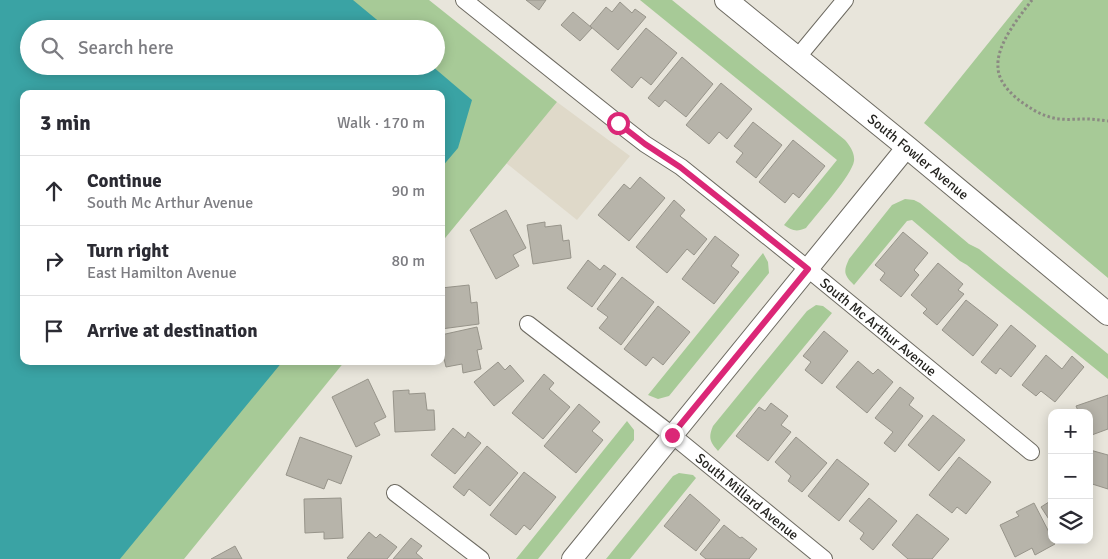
<!DOCTYPE html>
<html lang="en">
<head>
<meta charset="utf-8">
<style>
  body { margin:0; font-family:Signika,sans-serif; background:#f7f7f7; color:#2b2b33 }
  .controls { position:absolute; right:15px; bottom:15px; display:grid; overflow:hidden; border-radius:10px; box-shadow:0 2px 12px #0003 }
  .controls button { width:45px; height:45px; display:grid; place-items:center; padding:0; border:0; border-bottom:1px solid #e1e1e2; background:#fff; color:#2b2b33; font:25px sans-serif }
  .stop { position:absolute; width:15px; height:15px; margin:-11px; border:4px solid #db2777; border-radius:50%; background:#fff }
  .stop.end { background:#db2777; border-color:#fff; box-shadow:0 1px 5px #0008 }
  .list { margin:0; padding:0; list-style:none }
  h2 { display:flex; justify-content:space-between; align-items:center; height:65px; margin:0; padding:0 20px; font-size:21px }
  h2 small { font-size:16px; font-weight:400; color:#7c7c81 }
  .list li { display:grid; grid-template-columns:32px 1fr auto; gap:15px; align-items:center; box-sizing:border-box; height:70px; padding:0 20px; border-top:1px solid #e1e1e2 }
  .list b { display:block; font-size:19px; white-space:nowrap }
  .list p { margin:0; font-size:16px; white-space:nowrap; color:#7c7c81 }
  .list em { font-size:16px; font-style:normal; color:#7c7c81 }
  .icon { flex:none; width:28px; height:28px; fill:none; stroke:currentColor; stroke-width:2; stroke-linecap:round; stroke-linejoin:round }
  .map { position:relative; flex:none; width:1108px; height:559px; overflow:hidden }
  .search { position:absolute; background:#fff; box-shadow:0 2px 12px #0003; left:20px; top:20px; width:425px; height:55px; display:flex; align-items:center; gap:12px; box-sizing:border-box; padding:0 18px; border-radius:28px; color:#7c7c81; font-size:19px }
  .panel { position:absolute; background:#fff; box-shadow:0 2px 12px #0003; left:20px; top:90px; width:425px; height:275px; border-radius:10px }
  .map>svg:first-child { display:block }
  .built { fill:#dfd9c9 }
  .green { fill:#a7ca97; fill-rule:evenodd }
  .water { fill:#3aa3a4 }
  .building { fill:#b7b4aa; stroke:#97948a }
  .lines { fill:none; stroke-linecap:round; stroke-linejoin:round }
  .minor-casing { stroke:#6d6a61; stroke-width:18 }
  .tertiary-casing { stroke:#6d6a61; stroke-width:22 }
  .secondary-casing { stroke:#6d6a61; stroke-width:24 }
  .path { stroke:#8b8982; stroke-width:3; stroke-dasharray:2.5 2.5; stroke-linecap:butt }
  .minor { stroke:#fff; stroke-width:16 }
  .tertiary { stroke:#fff; stroke-width:20 }
  .secondary { stroke:#fff; stroke-width:22 }
  .route { stroke:#db2777; stroke-width:6 }
  .labels { text-anchor:middle; stroke-width:4.5; stroke-linejoin:round; paint-order:stroke }
  .street-label { font-size:14px; fill:#24231f; stroke:#f5f2e8 }
</style>
</head>
<body>
<div class="map">
<svg width="1108" height="559" viewBox="0 0 1108 559">
  <rect width="100%" height="100%" fill="#e8e5db"/>
  <path class="built" d="M557,102L630,156L577,220L506,163Z"/>
  <path class="green" d="M0,0H429L557,102L441,243V94H24V361H345L184,559H0ZM29,29H436V66H29Z
    M640,0H672L845,140C850,146 855,153 854,161C852,175 817,214 806,228C797,232 792,231 784,225L837,160Z
    M1023,0H1108V278L924,123Z
    M905,199L914,200L920,203L969,244L979,249L1108,354V379L967,265L960,261L912,220L907,221L854,285C844,275 843,272 849,259L892,205Z
    M763,253L768,262L769,273L669,396L658,399L648,395Z
    M816,305L823,306L832,313L718,451C710,442 708,438 713,426L807,311Z
    M627,421L634,430V440L538,559H516Z
    M679,473L693,475L696,478L630,559H606L673,476Z"/>
  <path class="water" d="M0,0H353L388,29H29V66H432L472,100L458,148L441,168V94H24V361H283L120,559H0Z"/>
  <path class="building" d="M526,0H546L539,10Z
    M620,2L632,13L635,9L646,17L618,50L590,26L606,7L612,12Z
    M573,12L592,28L580,41L561,25Z
    M646,28L677,53L651,85L641,77L632,88L611,70Z
    M682,57L713,84L686,117L665,100L659,107L648,98Z
    M721,83L752,109L727,139L719,132L709,144L686,125Z
    M753,122L782,145L756,178L736,162L743,153L734,146Z
    M793,140L825,166L799,198L793,193L785,203L759,182Z
    M640,177L665,198L629,241L598,215L624,184L630,189Z
    M674,200L685,210L680,216L707,239L694,255L687,249L667,273L636,247Z
    M506,210L526,248L513,255L519,266L496,279L470,230Z
    M545,222V227L561,225L563,241L569,240L571,258L533,264L527,225Z
    M903,232L928,253L914,270L919,275L901,297L880,280L885,273L875,265Z
    M715,236L739,255L731,266L739,272L714,304L682,279Z
    M588,260L600,270L604,265L616,274L592,307L567,288Z
    M938,263L963,284L958,290L964,294L937,325L923,313L927,309L911,295Z
    M622,277L654,302L621,345L599,328L608,317L597,309Z
    M469,285L471,303L477,302L479,324L441,329V288Z
    M966,300L998,325L973,356L942,330Z
    M658,306L690,332L663,365L653,357L646,366L624,349Z
    M1011,325L1036,346L1011,377L1000,368L996,374L981,362Z
    M477,327L482,349L477,350L481,369L463,373L462,364L446,367L441,346V335Z
    M824,331L848,351L822,384L805,370L811,362L803,356Z
    M1046,355L1062,369L1072,356L1084,367L1055,402L1041,391L1036,396L1022,385Z
    M858,361L873,374L878,369L893,382L867,413L836,387Z
    M498,362L505,370L510,365L524,381L494,406L474,382Z
    M544,374L554,383L549,389L570,407L543,439L512,413Z
    M368,379L386,417L374,423L380,435L356,447L332,397Z
    M900,387L914,398L909,405L923,416L895,452L884,443L893,432L875,418Z
    M409,390V394L425,393L427,410H434L435,430L395,432L393,391Z
    M1108,395V429L1089,436V413H1079L1076,406Z
    M771,403L788,416L781,425L791,432L768,461L736,436L759,407L765,411Z
    M579,404L600,422L592,431L603,440L576,473L544,446Z
    M933,415L965,440L939,471L908,445Z
    M453,428L465,438L468,432L481,443L455,474L431,455Z
    M300,437L352,456L341,484L328,479L324,489L286,475Z
    M796,437L827,463L802,492L788,481L791,476L775,462Z
    M487,446L518,473L490,506L469,489L464,496L453,487Z
    M1090,450L1108,455V489L1089,483V454Z
    M959,457L991,482L966,514L957,507L952,513L929,495Z
    M837,459L869,484L839,521L808,496Z
    M524,472L556,497L530,530L524,525L516,535L490,515Z
    M690,494L720,520L696,551L664,526Z
    M341,498L343,538L324,539V532L305,533L304,499Z
    M869,498L897,521L873,550L860,539L864,533L849,521Z
    M1052,500V524L1041,507Z
    M1034,503L1052,538V540L1055,544L1035,555L1032,548L1015,557L1000,525L1019,516L1016,512Z
    M917,514L949,539L932,559H908L892,545Z
    M724,525L740,538L742,537L757,549L749,559H706L700,554Z
    M369,532L376,538L380,534L397,547L387,559H349L347,558Z
    M411,538L422,546L416,553L423,559H393Z
    M235,546L242,559H211Z"/>
  <g class="lines">
    <g class="minor-casing">
      <g id="minor">
        <path id="s1" d="M464,0L618,123L645,144L681,167L808,269L1031,452"/>
        <path d="M797,58L845,0"/>
        <path id="s2" d="M528,324L672,435L824,559"/>
        <path d="M395,493L481,559"/>
      </g>
    </g>
    <g class="tertiary-casing">
      <path id="tertiary" d="M572,559L907,147"/>
    </g>
    <g class="secondary-casing">
      <g id="secondary">
        <path id="s3" d="M726,0L907,147L1108,314"/>
      </g>
    </g>
    <path class="path" d="M1032,0C1019,17 996,45 998,67C998,81 1010,93 1020,101C1029,107 1037,113 1047,116C1059,121 1073,119 1085,119C1093,119 1100,120 1108,121"/>
    <use href="#minor" class="minor"/>
    <use href="#tertiary" class="tertiary"/>
    <use href="#secondary" class="secondary"/>
  </g>
  <g class="lines">
    <path class="route" d="M618,123L645,144L680,167L808,269L672,435"/>
  </g>
  <g class="labels">
    <g class="street-label">
      <text dy="5" stroke="none"><textPath href="#s3" startOffset="248">South Fowler Avenue</textPath></text>
      <text dy="5" stroke="none"><textPath href="#s1" startOffset="528">South Mc Arthur Avenue</textPath></text>
      <text dy="5" stroke="none"><textPath href="#s2" startOffset="279">South Millard Avenue</textPath></text>
    </g>
  </g>
</svg>
<div class="controls">
<button>+</button>
<button>−</button>
<button><svg class="icon" aria-label="layers" viewBox="0 0 24 24"><path d="M12 4l9 5-9 5-9-5zM3 14l9 5 9-5"/></svg></button>
</div>
<div class="stop" style="left:618px;top:123px"></div>
<div class="stop end" style="left:672px;top:435px"></div>
<div class="search"><svg class="icon" aria-label="search" viewBox="0 0 24 24"><circle cx="10" cy="10" r="6"/><path d="M15 15l6 6"/></svg>Search here</div>
<section class="panel">
<h2>3 min<small>Walk · 170 m</small></h2>
<ul class="list">
<li><svg class="icon" aria-label="ahead" viewBox="0 0 24 24"><path d="M12 20V5M6 11l6-6 6 6"/></svg><div><b>Continue</b><p>South Mc Arthur Avenue</p></div><em>90 m</em></li>
<li><svg class="icon" aria-label="right" viewBox="0 0 24 24"><path d="M7 20v-9h11M14 6l5 5-5 5"/></svg><div><b>Turn right</b><p>East Hamilton Avenue</p></div><em>80 m</em></li>
<li><svg class="icon" aria-label="arrive" viewBox="0 0 24 24"><path d="M6 21V4h12l-3 4 3 4H6"/></svg><div><b>Arrive at destination</b></div></li>
</ul>
</section>
</div>
</body>
</html>
